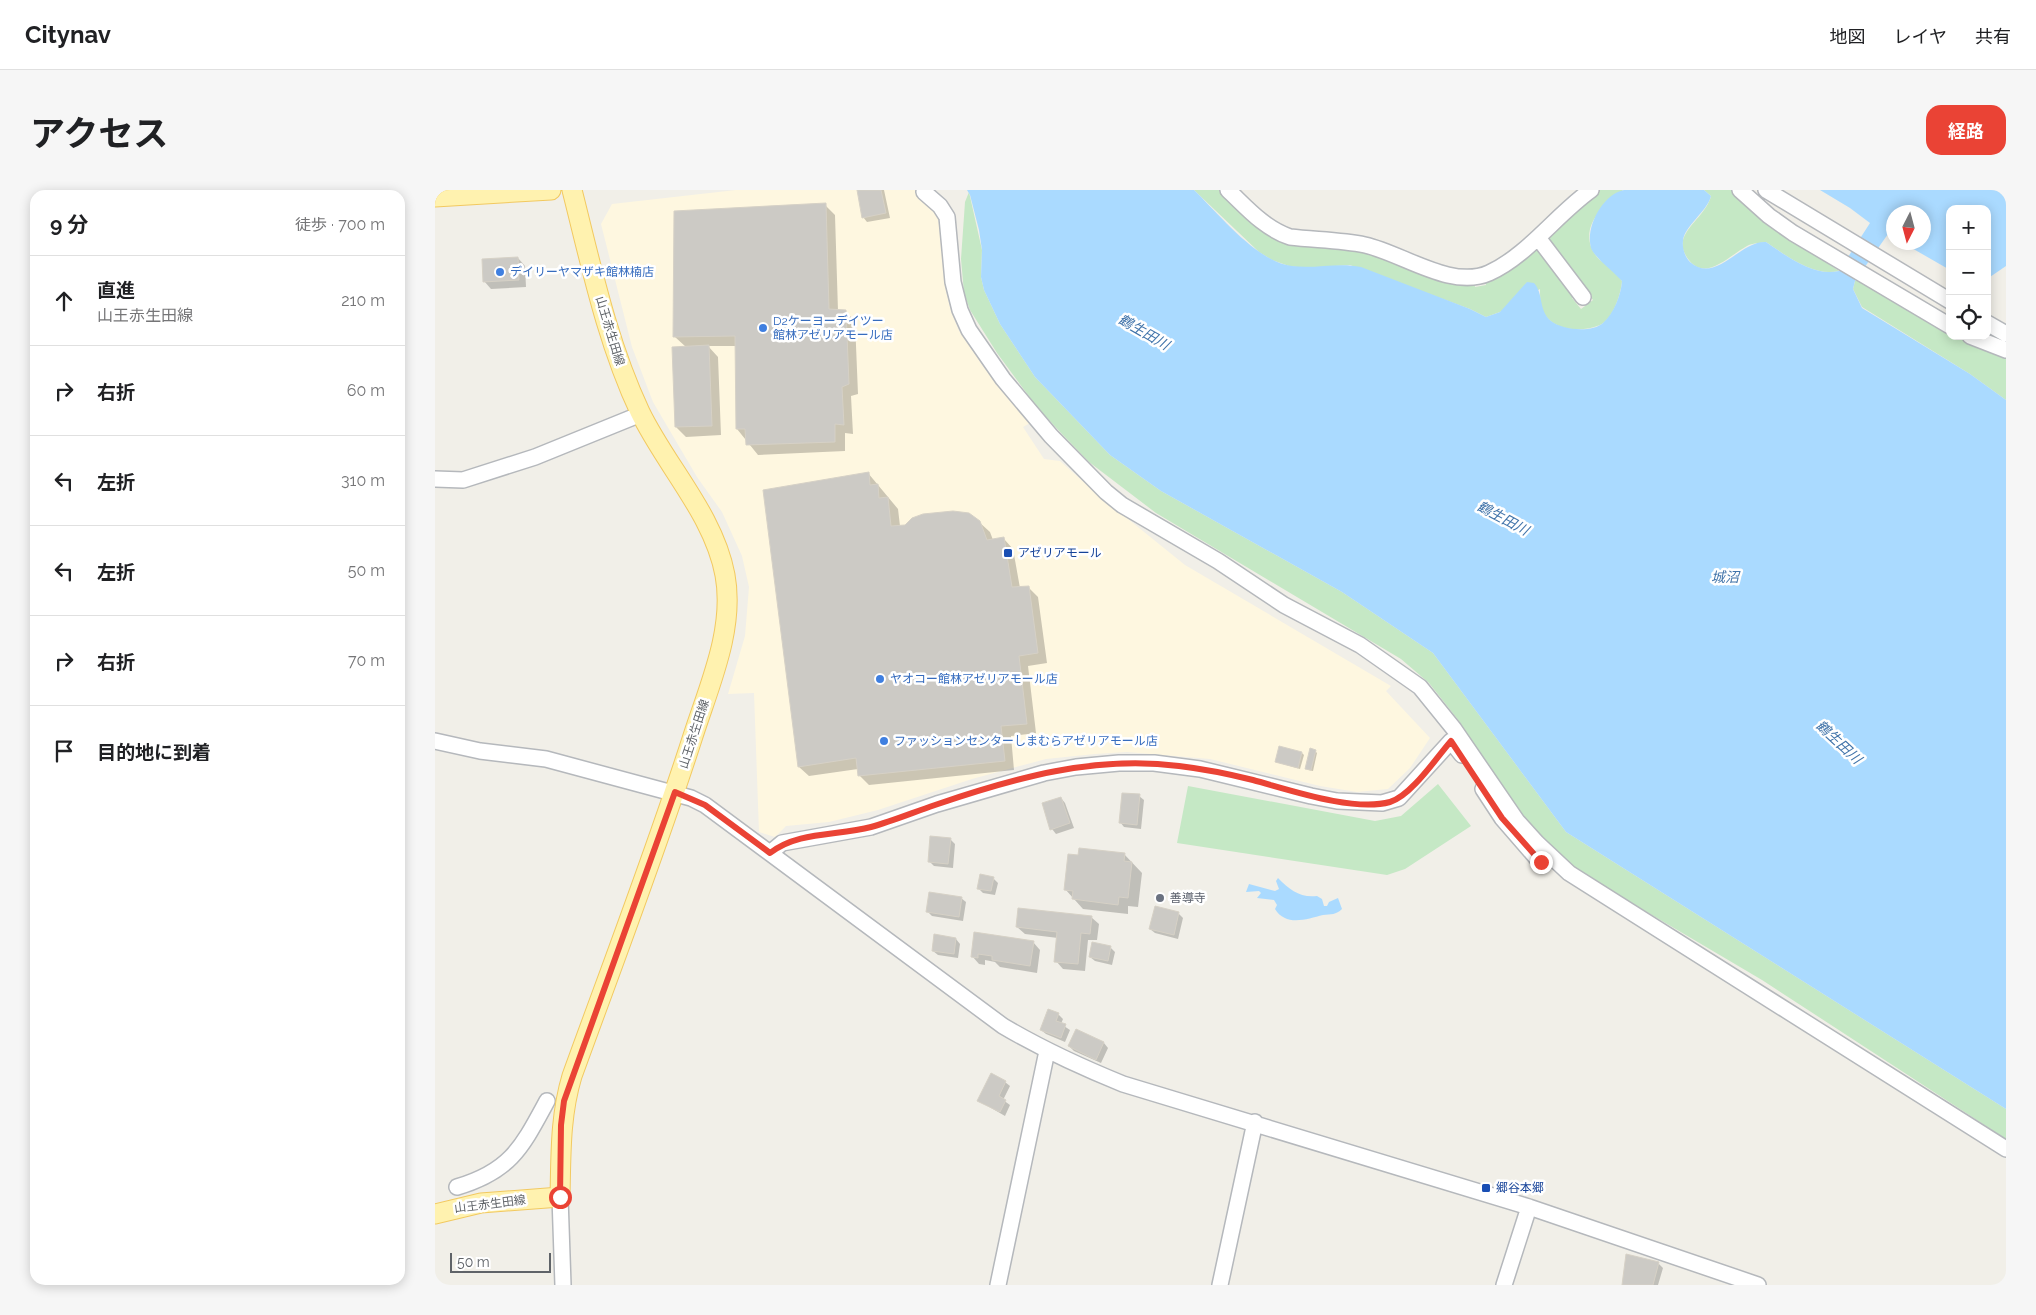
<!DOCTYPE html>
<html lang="ja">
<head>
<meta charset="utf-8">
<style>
  body { margin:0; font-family:Raleway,"Noto Sans JP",sans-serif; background:#f6f6f6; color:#202124 }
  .controls { position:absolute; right:15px; top:15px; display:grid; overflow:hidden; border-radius:10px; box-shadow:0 2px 12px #0003 }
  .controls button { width:45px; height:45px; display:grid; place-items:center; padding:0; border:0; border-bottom:1px solid #e0e0e0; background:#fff; color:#202124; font:25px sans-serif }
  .compass { position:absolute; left:1451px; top:15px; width:45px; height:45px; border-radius:50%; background:#fff; box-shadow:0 2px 12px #0003; rotate:186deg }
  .scale { position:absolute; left:15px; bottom:12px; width:101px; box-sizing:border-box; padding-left:5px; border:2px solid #5f6368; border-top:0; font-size:14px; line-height:18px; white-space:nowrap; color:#5f6368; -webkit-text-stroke:4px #fff; paint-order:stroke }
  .stop { position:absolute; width:15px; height:15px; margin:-11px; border:4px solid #ea4335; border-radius:50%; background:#fff }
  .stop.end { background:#ea4335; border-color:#fff; box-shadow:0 1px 5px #0008 }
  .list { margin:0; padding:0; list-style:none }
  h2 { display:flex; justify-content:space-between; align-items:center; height:65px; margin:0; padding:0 20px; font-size:21px }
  h2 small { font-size:16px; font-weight:400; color:#757577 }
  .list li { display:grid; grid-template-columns:32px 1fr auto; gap:15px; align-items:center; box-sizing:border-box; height:90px; padding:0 20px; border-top:1px solid #e0e0e0 }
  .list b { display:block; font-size:19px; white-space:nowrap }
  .list p { margin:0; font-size:16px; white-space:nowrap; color:#757577 }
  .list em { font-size:16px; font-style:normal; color:#757577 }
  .icon { flex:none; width:28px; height:28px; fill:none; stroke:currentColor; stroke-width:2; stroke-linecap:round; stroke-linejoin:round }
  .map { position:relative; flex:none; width:1571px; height:1095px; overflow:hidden; border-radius:15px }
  header { display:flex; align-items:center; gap:30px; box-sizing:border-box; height:70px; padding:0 25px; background:#fff; border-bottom:1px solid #e0e0e0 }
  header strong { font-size:24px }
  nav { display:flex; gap:28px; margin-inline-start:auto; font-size:18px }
  .intro { display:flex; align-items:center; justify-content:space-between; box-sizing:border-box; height:120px; padding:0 30px }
  h1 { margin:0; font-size:35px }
  .button { padding:12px 22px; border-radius:15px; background:#ea4335; color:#fff; font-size:18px; font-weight:700 }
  main { display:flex; gap:30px; padding:0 30px }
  aside { flex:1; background:#fff; border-radius:15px; box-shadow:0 2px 12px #0003 }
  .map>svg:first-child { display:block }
  .commercial { fill:#fef7e0 }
  .green { fill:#c5e8c5 }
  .water { fill:#aadaff }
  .shadow { fill:#0003 }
  .building { fill:#cccac5; stroke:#d6d1c6 }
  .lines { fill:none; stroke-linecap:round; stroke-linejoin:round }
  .minor-casing { stroke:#b5b8bc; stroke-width:18 }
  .major-casing { stroke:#f2c960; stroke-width:21 }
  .minor { stroke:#fff; stroke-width:15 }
  .major { stroke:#fff2af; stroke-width:19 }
  .route { stroke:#ea4335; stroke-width:6 }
  .shop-dot { fill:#3f7fe0; stroke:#fff; stroke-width:2 }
  .transit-dot { fill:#1a4fb4; stroke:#fff; stroke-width:2 }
  .worship-dot { fill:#6b7280; stroke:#fff; stroke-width:2 }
  .labels { text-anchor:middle; stroke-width:5; stroke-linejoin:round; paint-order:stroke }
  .shop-label { font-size:12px; fill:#366cbe; stroke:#fff; text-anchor:start }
  .street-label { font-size:12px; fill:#5f6368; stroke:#fff }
  .transit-label { font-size:12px; fill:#164399; stroke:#fff; text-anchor:start }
  .worship-label { font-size:12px; fill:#5b616d; stroke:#fff; text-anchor:start }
  .water-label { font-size:14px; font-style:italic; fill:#4174aa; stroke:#fff }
</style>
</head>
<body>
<header>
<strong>Citynav</strong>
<nav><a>地図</a><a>レイヤ</a><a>共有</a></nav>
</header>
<div class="intro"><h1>アクセス</h1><a class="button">経路</a></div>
<main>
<aside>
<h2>9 分<small>徒歩 · 700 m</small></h2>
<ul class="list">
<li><svg class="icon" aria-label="ahead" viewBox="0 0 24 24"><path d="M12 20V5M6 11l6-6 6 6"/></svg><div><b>直進</b><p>山王赤生田線</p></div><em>210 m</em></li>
<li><svg class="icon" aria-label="right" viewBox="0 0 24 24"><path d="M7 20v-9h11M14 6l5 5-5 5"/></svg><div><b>右折</b></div><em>60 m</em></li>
<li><svg class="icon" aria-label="left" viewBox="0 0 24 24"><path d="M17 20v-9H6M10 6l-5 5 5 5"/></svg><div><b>左折</b></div><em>310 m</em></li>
<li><svg class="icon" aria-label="left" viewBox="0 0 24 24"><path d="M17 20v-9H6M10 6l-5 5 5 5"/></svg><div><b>左折</b></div><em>50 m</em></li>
<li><svg class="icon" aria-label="right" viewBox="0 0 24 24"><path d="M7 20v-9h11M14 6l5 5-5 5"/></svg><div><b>右折</b></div><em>70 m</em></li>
<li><svg class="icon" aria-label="arrive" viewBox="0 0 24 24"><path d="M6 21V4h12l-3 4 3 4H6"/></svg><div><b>目的地に到着</b></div></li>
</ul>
</aside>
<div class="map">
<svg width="1571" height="1095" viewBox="0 0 1571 1095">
  <rect width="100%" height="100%" fill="#f1efe8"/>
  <path class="commercial" d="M301,0H483L503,26L511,101L516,121L523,139L550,179L595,233L588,237L609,269L625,271L662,304L750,375L956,496L951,501L995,548L975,578L953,599L922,602L885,596L775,569L692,562L660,564L611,569L537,589L443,620L394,632L351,636L340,647L324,642L319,503L293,504L310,446L314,397L307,366L287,322L262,287L218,212L197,157L166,34L177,14Z"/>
  <path class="green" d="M759,0H786L820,31L1039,91L1040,97L1051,95L1050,89L1102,53L1140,106L1137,108L1146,119L1158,110L1109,47L1162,0H1188C1167,15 1141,40 1162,67C1165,71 1170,73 1174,76C1179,80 1183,86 1187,91C1186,104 1178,129 1165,135C1146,143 1115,141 1107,119C1105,113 1105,105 1105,99L1065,122L1051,127L1035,119L915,75L871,78L854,76L837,70L824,62Z
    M1269,0H1296L1354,47L1404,81C1378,87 1352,66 1331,52C1325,53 1317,53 1312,56C1292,67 1266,97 1249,62C1247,58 1247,51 1249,47C1256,32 1272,22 1276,6Z
    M534,2L547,60L546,87L549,100L565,134L600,187L675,265L726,301L907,402L998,463L1131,642L1571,919V949L1327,790L1134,676L1121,666L1068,602L1024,531L994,493L966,469L721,323L654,272L626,243L601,216L562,163L535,120L529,103L526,69L530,12Z
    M1420,91H1426L1515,142V146H1522L1571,165V210L1535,184L1427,117L1418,99Z
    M1003,594L1036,636L970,679L952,685L742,653L753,596L940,631L966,626Z"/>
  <path class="water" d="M532,0H759C784,24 822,72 857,76C880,79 904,72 926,77L1035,119L1051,127L1065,122L1092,92L1099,93C1109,104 1103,120 1116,131C1127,140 1157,143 1168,133C1179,123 1186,105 1187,91C1179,82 1159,67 1156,58C1150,37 1168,4 1189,0C1196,0 1205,0 1212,0C1231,0 1250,0 1269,0L1276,6C1272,22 1249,36 1248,51C1247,58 1250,67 1255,72C1281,95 1305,50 1331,52C1352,66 1378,87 1404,81L1435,33L1415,18L1385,0H1571V76L1552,89V19H1515V80L1468,53L1488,52V22H1458V47L1453,44L1420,91L1418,99L1427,118L1535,184L1571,210V919L1131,642L998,463L907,402L726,301L675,265L600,187L565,134L549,100L546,87L547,60L544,40L535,5Z
    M843,688C855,700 865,708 882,706L887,709L889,716H892L894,712L903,708L907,719C901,725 896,724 888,725C872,729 851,737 840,719L842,715L839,710L822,708L826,703L824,701L811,702L814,694L840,701L844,699L841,691Z"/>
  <path class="shadow" d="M423,0H449L455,28L432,32L428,27Z
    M390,15L400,25L403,121H410L420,131L423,204L416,206L418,244L410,243V261L323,265L302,239L301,156H273L283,167L286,245L251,247L241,237L251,157L240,147Z
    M83,68L90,76L91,97L56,99L49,91Z
    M433,283L463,319L465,336L544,332L555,342L558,350L569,349L578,359L585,398L593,397L603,407L612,473L593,476L601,543L576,546L579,580L434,595L424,585L423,579L374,586L364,577Z
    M880,561L882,563L878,581L873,580L871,578Z
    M867,563L869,565L865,579L841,572Z
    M704,606L709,610L706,639L689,637L685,632Z
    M626,608L630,613L639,638L621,644L617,639Z
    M515,649L520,654L518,678L499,676L494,671Z
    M689,664L707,683L703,717L693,716V724L648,719L630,699Z
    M558,688L563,693L560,705L548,703L543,698Z
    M526,708L531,712L528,731L497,726L492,721Z
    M721,718L744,724L748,728L743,749L720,743L715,739Z
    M656,727L664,734L662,750H653L650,781L628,779L621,771L623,748L590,744L582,737Z
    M541,744L598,752L605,760L602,783L565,777L560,772L550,770V775L544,774L537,766Z
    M521,749L525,754L523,768L503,765L498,761Z
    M675,757L680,762L677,775L660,771L655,767Z
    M623,824L628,829L626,834L635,840L630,852L611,844L606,840Z
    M641,840L669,853L673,858L666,873L639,861L634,856Z
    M570,892L575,896L568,910L575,915L570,926L544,911Z
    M1223,1073L1228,1078L1223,1095H1188Z"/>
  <path class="building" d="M422,0H446L451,23L427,28Z
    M391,13L394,119L411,120L414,194L407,197L409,235L400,234V252L311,255L310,239H301L300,146L238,147L239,21Z
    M83,67L84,90L48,92L47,69Z
    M274,155L277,236L240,237L237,157Z
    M434,282L435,295L443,294L444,308L453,307L456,336L470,335L477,328L488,324L518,321L534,323L545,331L552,350L569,347L577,397L594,396L603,463L584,466L592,534L566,536L570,571L423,586L421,568L363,577L328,300Z
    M844,556L867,562L863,578L840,572Z
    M875,558L881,560L876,580L870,579Z
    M687,603L705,604L702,635L684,633Z
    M626,607L635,633L615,640L607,613Z
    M495,646L516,648L513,674L493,672Z
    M644,658L690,663L689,671L697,672L693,708L684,707L683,715L637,709L638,701L629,700L633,664L643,665Z
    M545,684L559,687L556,701L542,699Z
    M494,702L527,707L524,727L491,722Z
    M720,716L744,722L739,745L714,739Z
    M583,718L657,726L655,744L646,743L643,774L619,772L622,742L581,737Z
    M539,742L599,751L595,776L557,770V766L543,764V768L536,767Z
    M499,744L521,748L519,764L497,761Z
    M657,752L676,756L673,771L654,767Z
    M613,819L624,823L621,831L631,834L626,848L605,840Z
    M641,839L669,852L661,870L633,856Z
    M556,883L571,891L564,906L571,910L565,922L542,911Z
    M1191,1064L1224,1072L1218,1095H1187Z"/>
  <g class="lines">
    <g class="minor-casing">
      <path id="minor" d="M793,0C812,18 829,38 855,47C880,50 906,50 930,55C967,63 1016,100 1054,83C1092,66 1121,25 1156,0
        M1305,0L1334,26L1358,43L1515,136
        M1331,0L1515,111
        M489,2L505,16L512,27L518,92L525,120L534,140L568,189L616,246L671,302L687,315L783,371L849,415L925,455L985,497L1019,539L1082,631L1102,653L1134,683L1571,959
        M1104,49L1148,107
        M1552,133L1571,144
        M1535,146L1571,160
        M0,289L28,290L100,267L206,224
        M0,551L45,561L111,569L256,608L270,615L568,836C607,859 646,877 688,894L1094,1017L1323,1095
        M1048,599L1067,628L1106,673
        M335,663L347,653L436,637L502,614L609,583L641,577L684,573H719L765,579L876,606L902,611L947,613L964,608L1016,551L1027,565
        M22,997C76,981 87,957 112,911
        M125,1007L128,1095
        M563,1095L612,861
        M785,1095L820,932
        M1069,1095L1094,1017"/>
    </g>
    <g class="major-casing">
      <path id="major" d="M0,7L116,0
        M0,1024L46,1013L125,1007C126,965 125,926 137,886C178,773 221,661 258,546C274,496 300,439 290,385C279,325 231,276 205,222C172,152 156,75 137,0"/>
    </g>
    <use href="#minor" class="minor"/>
    <use href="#major" class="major"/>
  </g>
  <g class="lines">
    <path class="route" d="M125,1007L126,935L129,911L240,602L270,615L335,663C363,641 402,646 436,637C458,631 479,622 500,615C579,588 660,565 744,576C769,579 794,584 818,590C855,600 918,622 955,612C976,606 1002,567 1016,551L1067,628L1106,672"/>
  </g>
  <g class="shop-dot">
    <circle cx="65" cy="82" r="5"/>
    <circle cx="328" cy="138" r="5"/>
    <circle cx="445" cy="489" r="5"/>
    <circle cx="449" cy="551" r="5"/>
  </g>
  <g class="transit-dot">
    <rect x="568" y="358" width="10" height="10" rx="2.5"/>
    <rect x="1046" y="993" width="10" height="10" rx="2.5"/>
  </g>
  <circle class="worship-dot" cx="725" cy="708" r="5"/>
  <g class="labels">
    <g class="shop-label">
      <text x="75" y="86">デイリーヤマザキ館林楠店</text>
      <text x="338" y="135">D2ケーヨーデイツー<tspan x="338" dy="14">館林アゼリアモール店</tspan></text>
      <text x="455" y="493">ヤオコー館林アゼリアモール店</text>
      <text x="459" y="555">ファッションセンターしまむらアゼリアモール店</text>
    </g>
    <g class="street-label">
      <text transform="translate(175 141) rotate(73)" y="4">山王赤生田線</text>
      <text transform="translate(259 544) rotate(-72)" y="4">山王赤生田線</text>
      <text transform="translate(55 1014) rotate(-7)" y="4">山王赤生田線</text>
    </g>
    <g class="transit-label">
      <text x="583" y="367">アゼリアモール</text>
      <text x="1061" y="1002">郷谷本郷</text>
    </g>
    <g class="worship-label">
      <text x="735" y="712">善導寺</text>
    </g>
    <g class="water-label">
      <text transform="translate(709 142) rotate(30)" y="5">鶴生田川</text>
      <text transform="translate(1068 328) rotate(28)" y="5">鶴生田川</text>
      <text x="1290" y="392">城沼</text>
      <text transform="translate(1404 552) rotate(43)" y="5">鶴生田川</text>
    </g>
  </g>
</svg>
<div class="controls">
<button>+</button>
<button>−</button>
<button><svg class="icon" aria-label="locate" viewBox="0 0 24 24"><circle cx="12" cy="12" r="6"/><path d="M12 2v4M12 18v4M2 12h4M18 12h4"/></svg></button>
</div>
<svg class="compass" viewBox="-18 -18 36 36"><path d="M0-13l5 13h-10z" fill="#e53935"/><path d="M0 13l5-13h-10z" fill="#757577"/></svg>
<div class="scale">50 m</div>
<div class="stop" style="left:125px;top:1007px"></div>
<div class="stop end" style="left:1106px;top:672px"></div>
</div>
</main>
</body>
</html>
